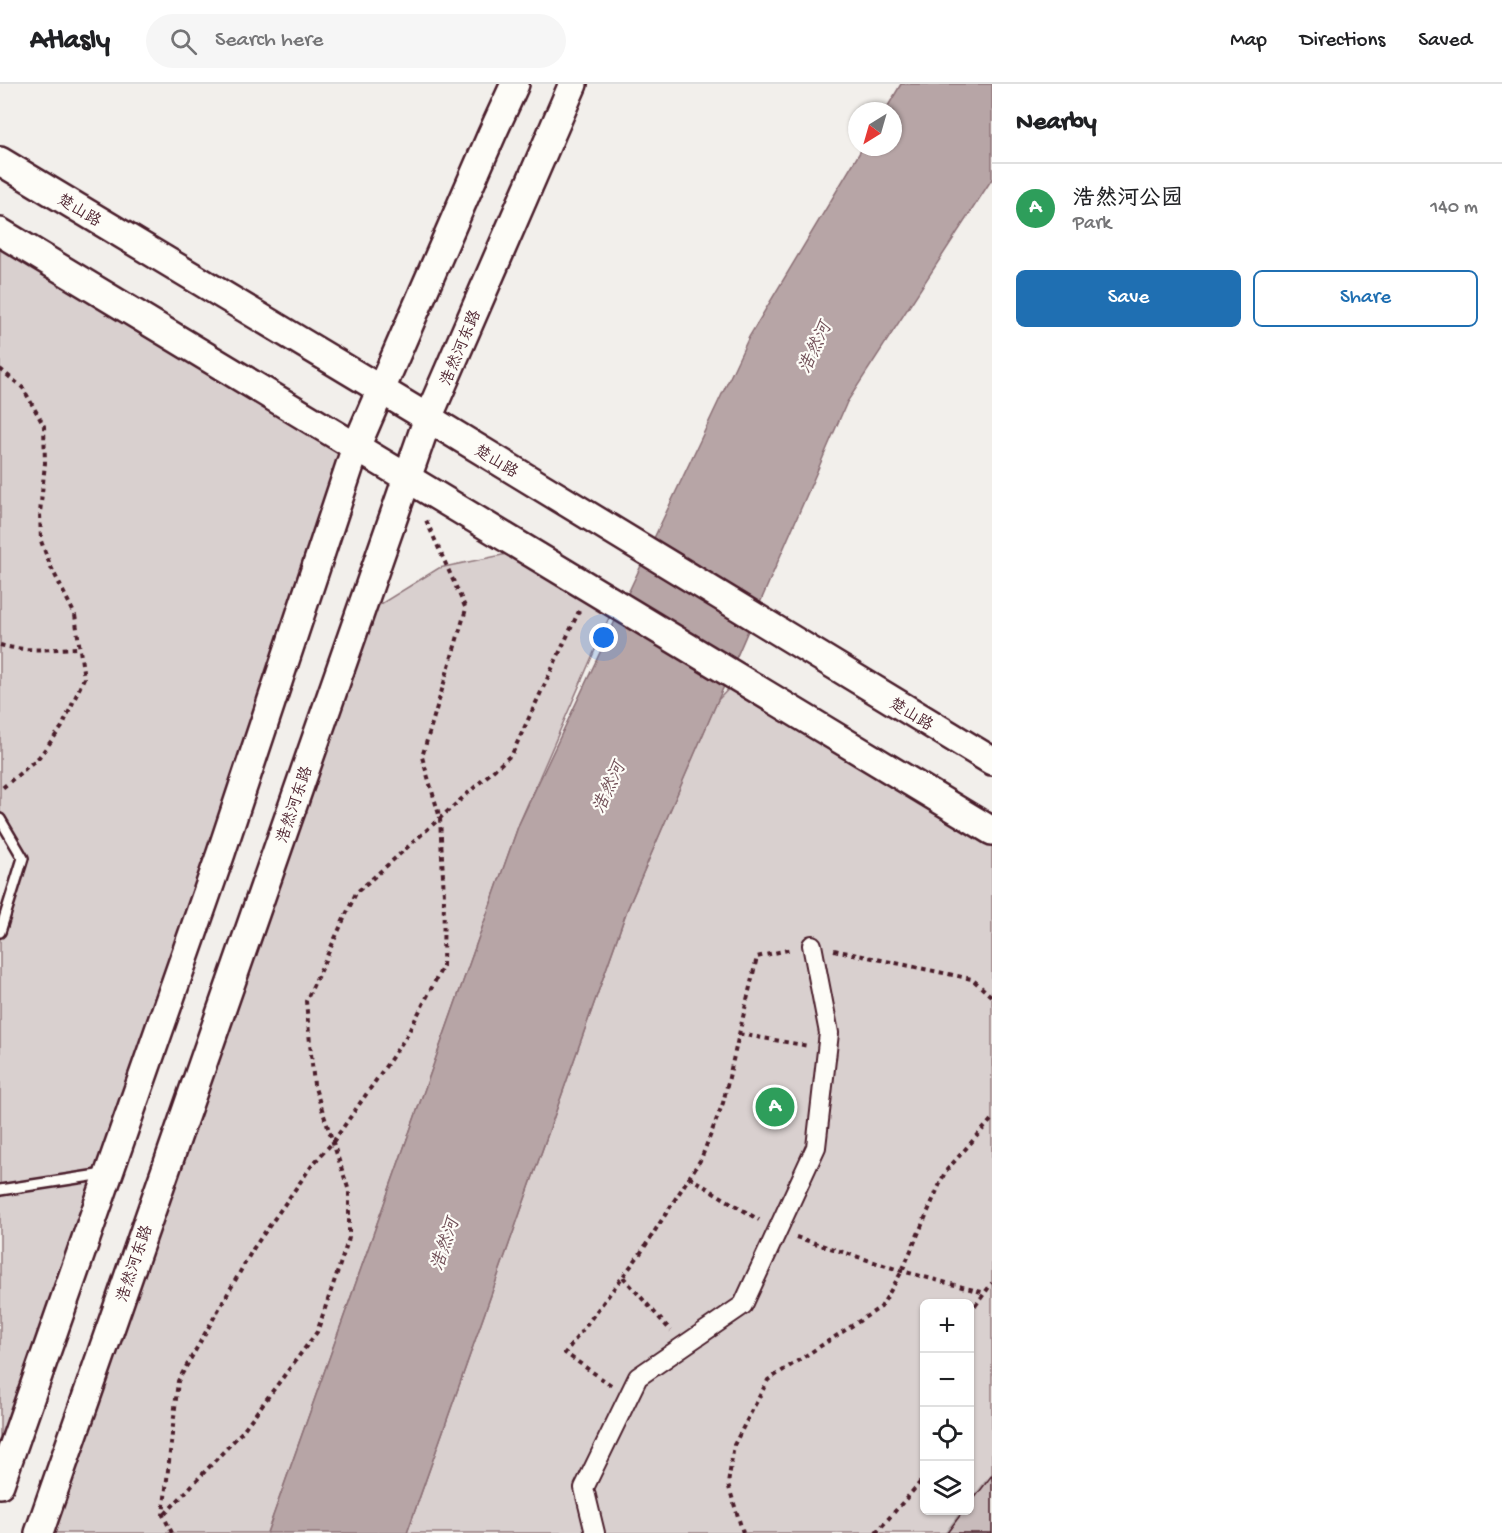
<!DOCTYPE html>
<html lang="en">
<head>
<meta charset="utf-8">
<style>
  body { margin:0; font-family:"Gochi Hand","LXGW WenKai TC",sans-serif; background:#f6f6f6; color:#202124 }
  .controls { position:absolute; right:18px; bottom:18px; display:grid; overflow:hidden; border-radius:9px; box-shadow:0 2px 4px #0004 }
  .controls button { width:54px; height:54px; display:grid; place-items:center; padding:0; border:0; border-bottom:2px solid #e0e0e0; background:#fff; color:#202124; font:30px sans-serif }
  .compass { position:absolute; left:848px; top:18px; width:54px; height:54px; border-radius:50%; background:#fff; box-shadow:0 2px 4px #0004; rotate:217deg }
  .you { position:absolute; left:604px; top:554px; width:21px; height:21px; margin:-15px; border:4px solid #fff; border-radius:50%; background:#1a73e8; box-shadow:0 0 0 9px #1a73e833 }
  .badge { display:grid; place-items:center; width:39px; height:39px; border-radius:50%; background:#1f6fb2; color:#fff; font-size:20px; font-weight:700 }
  .pin { position:absolute; translate:-50% -50%; border:3px solid #fff; box-shadow:0 2px 6px #0006 }
  .list { margin:0; padding:0; list-style:none }
  h2 { display:flex; justify-content:space-between; align-items:center; height:78px; margin:0; padding:0 24px; font-size:26px }
  h2 small { font-size:20px; font-weight:400; color:#757577 }
  .list li { display:grid; grid-template-columns:39px 1fr auto; gap:18px; align-items:center; box-sizing:border-box; height:90px; padding:0 24px; border-top:2px solid #e0e0e0 }
  .list b { display:block; font-size:22px; white-space:nowrap }
  .list p { margin:0; font-size:20px; white-space:nowrap; color:#757577 }
  .list em { font-size:20px; font-style:normal; color:#757577 }
  .actions { display:flex; gap:12px; padding:18px 24px }
  .actions a { flex:1; padding:14px 0; border:2px solid #1f6fb2; border-radius:9px; text-align:center; font-size:21px; color:#1f6fb2 }
  .actions .main { background:#1f6fb2; color:#fff }
  .icon { flex:none; width:33px; height:33px; fill:none; stroke:currentColor; stroke-width:2; stroke-linecap:round; stroke-linejoin:round }
  .map { position:relative; flex:none; width:992px; height:1449px; overflow:hidden }
  header { display:flex; align-items:center; gap:36px; box-sizing:border-box; height:84px; padding:0 30px; background:#fff; border-bottom:2px solid #e0e0e0 }
  header strong { font-size:28px }
  nav { display:flex; gap:33px; margin-inline-start:auto; font-size:21px }
  .search { width:420px; height:54px; background:#f6f6f6; display:flex; align-items:center; gap:15px; box-sizing:border-box; padding:0 21px; border-radius:33px; color:#757577; font-size:22px }
  main { display:flex }
  aside { flex:1; background:#fff }
  .map>svg:first-child { display:block }
  .green { fill:#d9d0cf; stroke:#92787d; stroke-width:1.5; fill-rule:evenodd }
  .water { fill:#b7a5a6; stroke:#8b6f75; stroke-width:1.5 }
  .building { fill:#c8bbbb; stroke:#4a1f2b; stroke-width:1.5; filter:url(#shadow) }
  .lines { fill:none; stroke-linecap:round; stroke-linejoin:round }
  .lane-casing { stroke:#4a1f2b; stroke-width:14 }
  .street-casing { stroke:#4a1f2b; stroke-width:22 }
  .secondary-casing { stroke:#4a1f2b; stroke-width:32 }
  .path { stroke:#4a1f2b; stroke-width:4; stroke-dasharray:4.5 4.5; stroke-linecap:butt }
  .lane { stroke:#fdfcf7; stroke-width:9 }
  .street { stroke:#fdfcf7; stroke-width:18 }
  .secondary { stroke:#fdfcf7; stroke-width:27 }
  .labels { text-anchor:middle; stroke-width:4.5; stroke-linejoin:round; paint-order:stroke }
  .street-label { font-size:16px; fill:#4a1f2b; stroke:#fdfcf7 }
  .water-label { font-size:18px; font-style:italic; fill:#704e56; stroke:#fdfcf7 }
</style>
</head>
<body>
<header>
<strong>Atlasly</strong>
<div class="search"><svg class="icon" aria-label="search" viewBox="0 0 24 24"><circle cx="10" cy="10" r="6"/><path d="M15 15l6 6"/></svg>Search here</div>
<nav><a>Map</a><a>Directions</a><a>Saved</a></nav>
</header>
<main>
<div class="map">
<svg width="992" height="1449" viewBox="0 0 992 1449">
  <defs>
    <filter id="shadow"><feDropShadow dx="-5.5" dy="5.5" stdDeviation="0" flood-color="#0004"/></filter>
  </defs>
  <rect width="100%" height="100%" fill="#f2efeb"/>
  <filter id="ink" filterUnits="userSpaceOnUse"><feTurbulence type="fractalNoise" baseFrequency=".0167" numOctaves="2"/><feDisplacementMap in="SourceGraphic" scale="12" xChannelSelector="R" yChannelSelector="G"/><feConvolveMatrix kernelMatrix="1 2 1 2 8 2 1 2 1" color-interpolation-filters="sRGB"/></filter>
  <g filter="url(#ink)">
    <path class="green" d="M0,148L356,363L0,1400V848L23,774L0,735Z
      M527,466L615,520L519,740L267,1449H39L358,534L439,484Z
      M739,594L992,747V1449H407L627,826L717,617ZM924,1220H970V1426H924Z"/>
    <path class="water" d="M901,0H992V95L847,318L627,826L407,1449H267L519,740L749,253L863,63H893V27H885Z"/>
    <path class="building" d="M992,1391V1449H947L964,1426H970V1420Z"/>
    <g class="lines">
      <g class="lane-casing">
        <path id="lane" d="M0,735L23,774L0,848
          M0,1106L104,1090"/>
      </g>
      <g class="street-casing">
        <path id="street" d="M595,1449L584,1404L638,1293L743,1221L816,1063L829,949L812,861"/>
      </g>
      <g class="secondary-casing">
        <path id="secondary" d="M0,77L428,334L992,677
          M0,148L992,747
          M0,1400L221,769L356,363L492,50L515,0
          M39,1449L428,334L573,0"/>
      </g>
      <path class="path" d="M0,285L23,304L44,342L45,379L40,429L41,457L50,481L75,531L84,594L62,643L39,673L0,706
        M0,561C26,568 53,565 79,564
        M834,866L972,895L992,913
        M739,950L809,962
        M689,1093L759,1136
        M796,1153L902,1187L985,1209
        M623,1193L671,1247
        M970,1229L992,1199
        M611,1301L565,1269L640,1170L701,1075L723,1019L757,873L792,865
        M165,1430L241,1349L317,1248L349,1154V1107L314,1001L306,917L356,809L512,670L579,527
        M172,1449L163,1431L178,1297L253,1165L313,1080L333,1058L406,953L443,882L444,812L440,734L422,673L466,525L426,436
        M743,1449L728,1400L734,1361L768,1296L881,1223L902,1187L945,1088L992,1035
        M876,1449L924,1394"/>
      <use href="#lane" class="lane"/>
      <use href="#street" class="street"/>
      <use href="#secondary" class="secondary"/>
    </g>
  </g>
  <g class="labels">
    <g class="street-label">
      <text transform="translate(80 125) rotate(31)" y="6">楚山路</text>
      <text transform="translate(459 263) rotate(-67)" y="6">浩然河东路</text>
      <text transform="translate(497 376) rotate(31)" y="6">楚山路</text>
      <text transform="translate(912 629) rotate(31)" y="6">楚山路</text>
      <text transform="translate(293 720) rotate(-71)" y="6">浩然河东路</text>
      <text transform="translate(133 1179) rotate(-71)" y="6">浩然河东路</text>
    </g>
    <g class="water-label">
      <text transform="translate(814 263) rotate(-65)" y="6">浩然河</text>
      <text transform="translate(608 703) rotate(-65)" y="6">浩然河</text>
      <text transform="translate(444 1160) rotate(-71)" y="6">浩然河</text>
    </g>
  </g>
</svg>
<div class="controls">
<button>+</button>
<button>−</button>
<button><svg class="icon" aria-label="locate" viewBox="0 0 24 24"><circle cx="12" cy="12" r="6"/><path d="M12 2v4M12 18v4M2 12h4M18 12h4"/></svg></button>
<button><svg class="icon" aria-label="layers" viewBox="0 0 24 24"><path d="M12 4l9 5-9 5-9-5zM3 14l9 5 9-5"/></svg></button>
</div>
<svg class="compass" viewBox="-18 -18 36 36"><path d="M0-13l5 13h-10z" fill="#e53935"/><path d="M0 13l5-13h-10z" fill="#757577"/></svg>
<div class="you"></div>
<div class="pin badge" style="left:775px;top:1023px;background:#2e9e5b">A</div>
</div>
<aside>
<h2>Nearby<small></small></h2>
<ul class="list">
<li><span class="badge" style="background:#2e9e5b">A</span><div><b>浩然河公园</b><p>Park</p></div><em>140 m</em></li>
</ul>
<div class="actions"><a class="main">Save</a><a>Share</a></div>
</aside>
</main>
</body>
</html>
